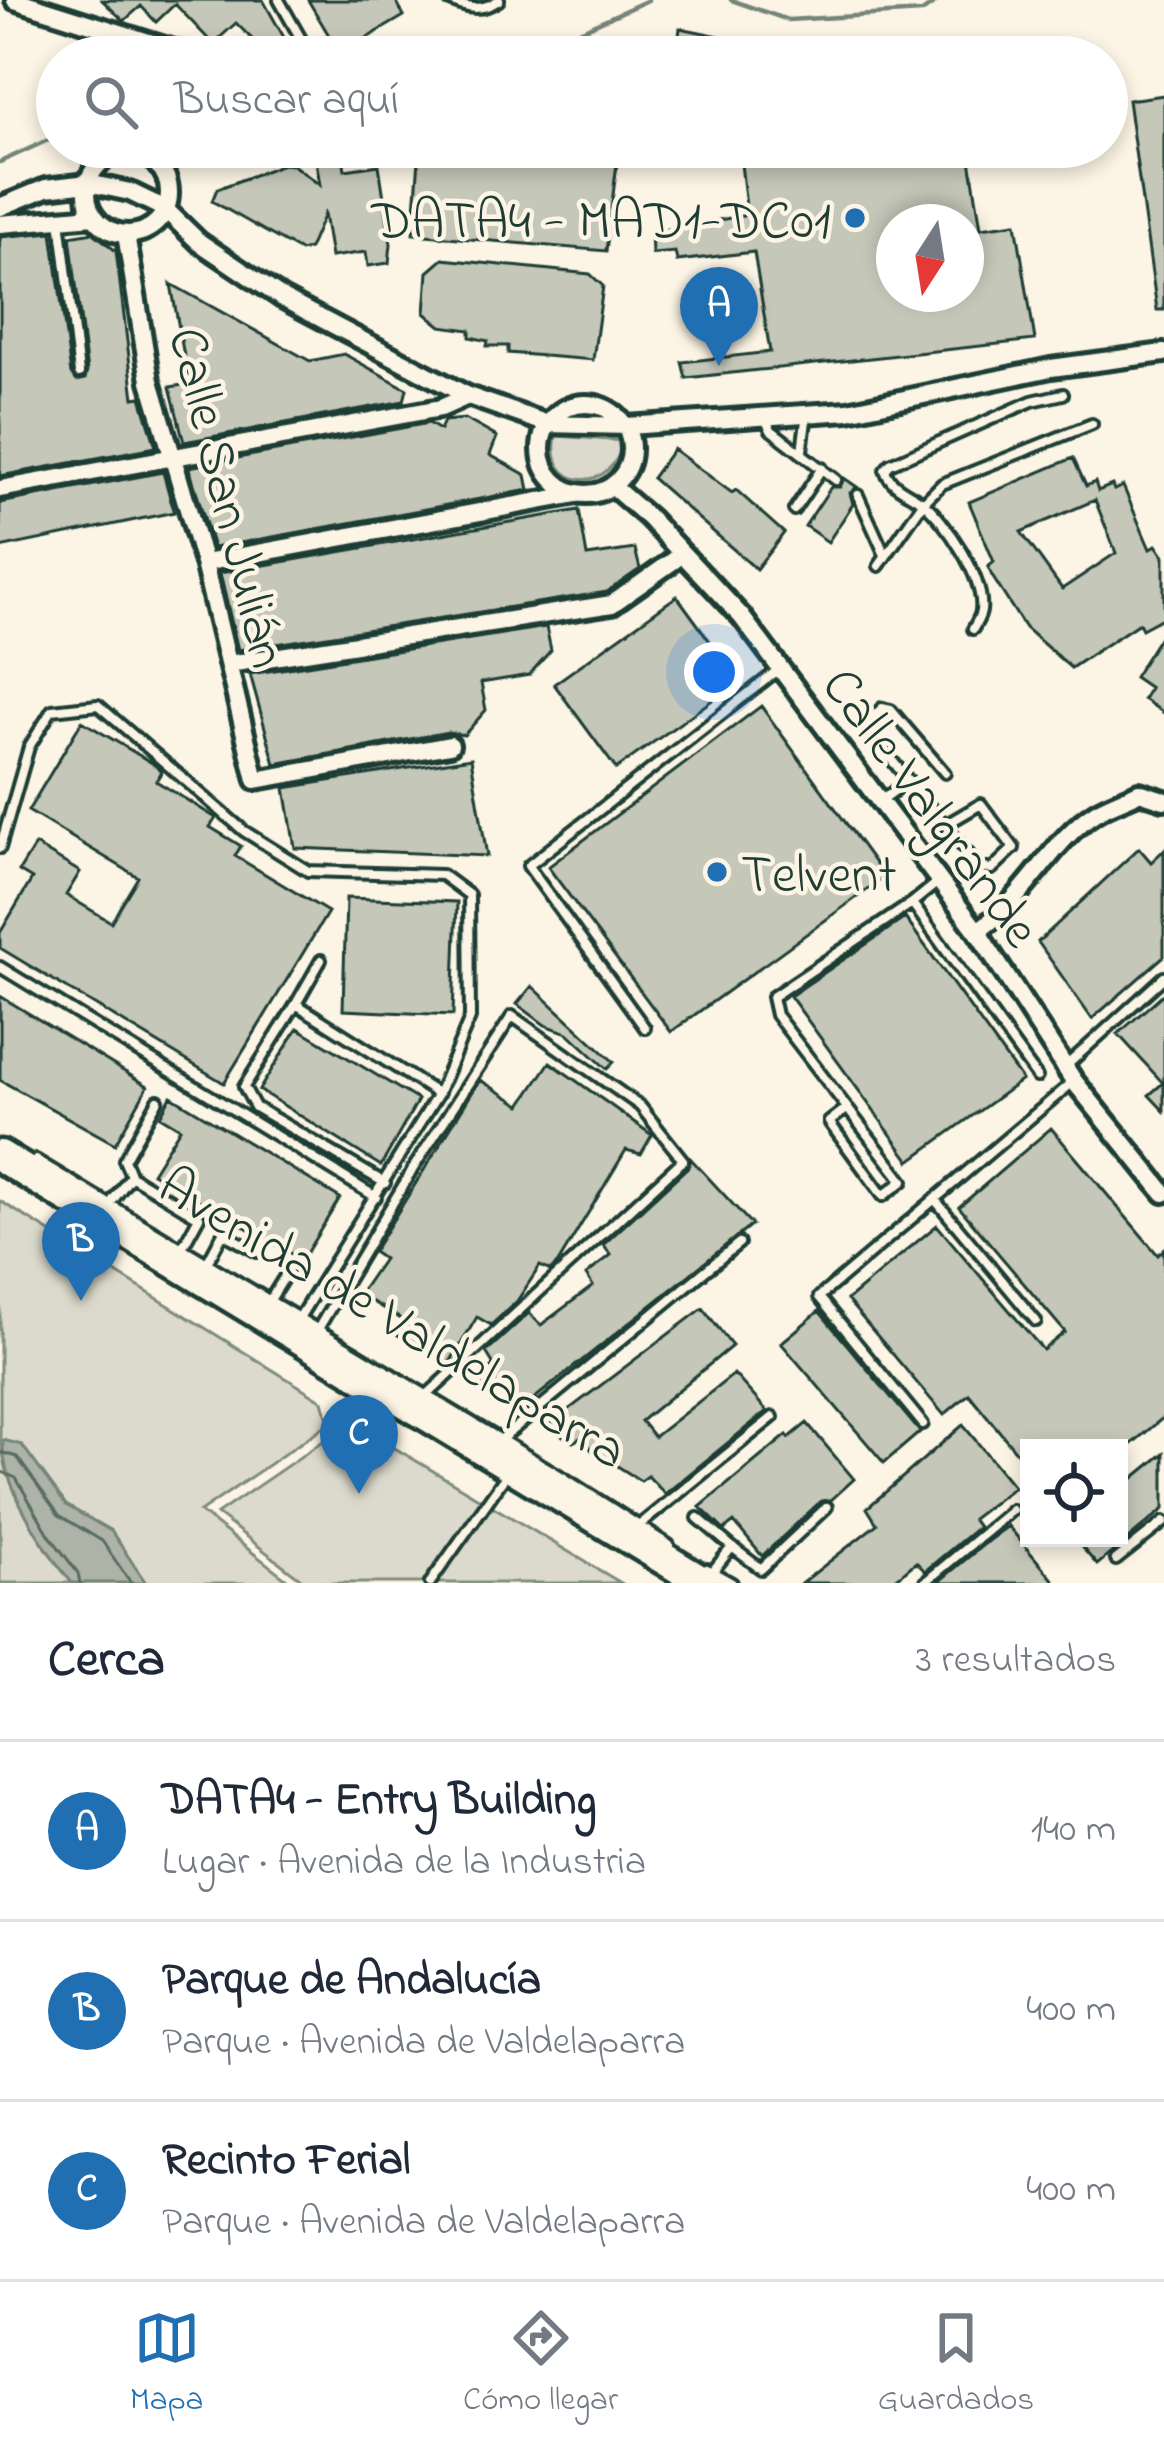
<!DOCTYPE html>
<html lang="es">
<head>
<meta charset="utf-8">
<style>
  body { margin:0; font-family:"Indie Flower",sans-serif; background:#f2f2f3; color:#1f2937 }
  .controls { position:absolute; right:36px; bottom:36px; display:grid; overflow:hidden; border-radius:0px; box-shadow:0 6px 18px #0003 }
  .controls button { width:108px; height:108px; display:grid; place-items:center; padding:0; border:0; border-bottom:3px solid #e0e1e3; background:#fff; color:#1f2937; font:60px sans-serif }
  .compass { position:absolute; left:876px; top:204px; width:108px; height:108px; border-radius:50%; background:#fff; box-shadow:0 6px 18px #0003; rotate:192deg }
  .you { position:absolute; left:714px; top:672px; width:42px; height:42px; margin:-30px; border:9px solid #fff; border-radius:50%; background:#1a73e8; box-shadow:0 0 0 18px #1a73e833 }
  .badge { display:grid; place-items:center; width:78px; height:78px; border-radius:50%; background:#1f6fb2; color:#fff; font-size:39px; font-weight:700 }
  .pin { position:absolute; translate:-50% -99px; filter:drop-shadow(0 3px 6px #0008) }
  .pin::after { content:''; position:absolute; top:63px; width:42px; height:36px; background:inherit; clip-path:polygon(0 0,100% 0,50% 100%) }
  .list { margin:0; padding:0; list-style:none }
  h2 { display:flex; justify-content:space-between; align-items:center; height:156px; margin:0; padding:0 48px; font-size:51px }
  h2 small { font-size:39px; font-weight:400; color:#747a83 }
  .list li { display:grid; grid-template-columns:78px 1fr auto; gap:36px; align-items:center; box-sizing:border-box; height:180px; padding:0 48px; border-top:3px solid #e0e1e3 }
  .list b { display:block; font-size:45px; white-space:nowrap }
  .list p { margin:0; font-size:39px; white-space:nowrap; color:#747a83 }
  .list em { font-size:39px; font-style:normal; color:#747a83 }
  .icon { flex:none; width:66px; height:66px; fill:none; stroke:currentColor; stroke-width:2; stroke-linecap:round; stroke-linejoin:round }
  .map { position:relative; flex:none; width:1164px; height:1583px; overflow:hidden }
  .search { position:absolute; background:#fff; box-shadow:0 6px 18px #0003; left:36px; right:36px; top:36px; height:132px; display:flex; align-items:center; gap:30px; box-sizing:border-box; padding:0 42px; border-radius:66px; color:#747a83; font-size:45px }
  .sheet { height:696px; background:#fff }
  nav { display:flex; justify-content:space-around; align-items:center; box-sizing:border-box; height:168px; border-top:3px solid #e0e1e3; background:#fff; font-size:33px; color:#747a83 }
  nav a { display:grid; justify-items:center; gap:6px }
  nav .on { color:#1f6fb2 }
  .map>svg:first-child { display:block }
  .green { fill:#dcdacc; stroke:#7e8c80; stroke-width:3 }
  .water { fill:#aeb3a7; stroke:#758479; stroke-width:3 }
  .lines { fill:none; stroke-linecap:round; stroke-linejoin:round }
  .shore { stroke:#586c62; stroke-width:3 }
  .stream { stroke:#758479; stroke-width:4.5 }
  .building { fill:#c5c7b9; stroke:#1f3d34; stroke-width:3; fill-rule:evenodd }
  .lane-casing { stroke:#1f3d34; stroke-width:16 }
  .street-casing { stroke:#1f3d34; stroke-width:26 }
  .highway-casing { stroke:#1f3d34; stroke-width:39 }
  .lane { stroke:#fcf5e5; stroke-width:8 }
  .street { stroke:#fcf5e5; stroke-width:16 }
  .highway { stroke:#fcf5e5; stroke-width:30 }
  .poi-dot { fill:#1f6fb2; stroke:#fcf5e5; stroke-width:4.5 }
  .labels { text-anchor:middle; stroke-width:9; stroke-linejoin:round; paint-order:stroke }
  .poi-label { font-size:54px; fill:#1f3d34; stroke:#fcf5e5; text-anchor:end }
  .street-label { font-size:54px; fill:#1f3d34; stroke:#fcf5e5 }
</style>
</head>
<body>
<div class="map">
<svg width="1164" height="1583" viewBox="0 0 1164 1583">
  <rect width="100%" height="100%" fill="#fcf5e5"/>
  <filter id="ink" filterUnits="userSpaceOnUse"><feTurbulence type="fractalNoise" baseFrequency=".00833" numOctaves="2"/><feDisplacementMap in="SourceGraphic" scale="24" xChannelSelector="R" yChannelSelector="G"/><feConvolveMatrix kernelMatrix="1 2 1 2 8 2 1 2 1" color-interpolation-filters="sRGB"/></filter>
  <g filter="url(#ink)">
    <path class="green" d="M556,436L623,441C613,495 545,491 556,436Z
      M0,1201L323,1401L329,1423L200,1512L292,1583H0Z
      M351,1422L621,1583H306L217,1514Z"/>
    <path class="water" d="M3,1440L22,1445L66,1505L111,1531L146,1583H72C45,1550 0,1483 3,1440Z"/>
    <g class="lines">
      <path class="shore" d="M0,1452L17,1457L59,1515L102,1541L131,1583
        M0,1471L16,1478L50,1536L78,1573L80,1583"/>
      <path class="stream" d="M731,0L788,20L922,12L939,0
        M522,57L648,0
        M0,162L57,136"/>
    </g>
    <path class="building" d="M102,0H263L295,57H270L236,23L213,44L175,4L156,22L141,6L124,21Z
      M308,0H395L404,16L340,54Z
      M680,28L729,38L725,57L677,52Z
      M1164,95V310H1157L1128,100Z
      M420,147H619L606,251L413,234Z
      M739,147H968L981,228L1016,223L1035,340L686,378L682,362L770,352L754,252L677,261L675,252L652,254L651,232L747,215ZM894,222H966V294H894Z
      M343,156L345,170L379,165L391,244L389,263L368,266L366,252L331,257L324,214L309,249L300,251L212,201L217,189L283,164L293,165L320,185L316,160Z
      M52,232L71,374L77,381L85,379L87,372L70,236L93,232L116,251L134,398L141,397L156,447L0,476V237Z
      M443,259L590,274L603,286L593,360L508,353V346H487L488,341L470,337V330L441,326L425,313L428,272Z
      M171,284L310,361L344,354L407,389L404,401L184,442L170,387L189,384Z
      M465,419L497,437L490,455L526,475L529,490L213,548L189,467L429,423L440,430L444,421Z
      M673,449L732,493L736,490L784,533L756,569L652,478Z
      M1073,458L1086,486L1095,482L1098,491L1112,485L1114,490L1123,486L1150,549L1156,545L1164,556V617L1142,629L1139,623L1071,668L1025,628L992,576L988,567L994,562L969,502ZM1095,500L1116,553L1062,589L1021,532Z
      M163,472L174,512L0,548V503Z
      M844,478L857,487L850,493L853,504L828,542L805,526L831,487H840Z
      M579,510L587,556L635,549L640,569L607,592L238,650L220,573Z
      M677,596L739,681L616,769L554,684Z
      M546,627L551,650L529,675L481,683L486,710L464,735L448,732L275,764L250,674Z
      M1164,630V713L1143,699L1150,688L1134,677Z
      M761,706L885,877L671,1032L548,867Z
      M82,721L152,763L162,771L156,781L216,818L210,827L241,846L235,856L328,912L224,1083L0,948V933L32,879L19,871L35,845L80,872L66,895L111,922L138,877L28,811Z
      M471,758L487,856L295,848L285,788Z
      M1139,848L1151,862L1164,850V956L1092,1019L1038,942Z
      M346,898L457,902L453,1015L343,1010Z
      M905,918L1022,1080L910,1161L790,996Z
      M532,986L614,1062L607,1069L568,1033L545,1025L517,1004Z
      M1164,993V1111L1149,1095L1163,1083L1118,1034Z
      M0,996L148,1086L115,1144L0,1080Z
      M298,1028L418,1100L381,1166L259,1090Z
      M550,1062L652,1135L641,1154L626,1150L558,1263L550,1271L540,1266L517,1301L491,1325L477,1317L449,1364L398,1335L406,1322L359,1294L383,1259L373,1252L480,1080L521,1105Z
      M171,1096L340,1198L302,1260L152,1173L180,1128L160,1116Z
      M1051,1128L1158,1255L1164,1249V1417L1127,1448H1029L1022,1459L969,1394L944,1415L847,1300L937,1225L1043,1350L1065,1332L959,1207Z
      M691,1159L752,1225L520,1410L505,1389L496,1395L474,1379L494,1365L486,1352L529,1313L541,1325L593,1286L586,1275L611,1255L603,1245L689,1166Z
      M703,1308L732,1346L641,1421L654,1437L734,1374L767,1411L665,1494L648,1476L641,1481L600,1455L597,1457L582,1437L573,1442L547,1426Z
      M819,1311L920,1432L884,1463L781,1343Z
      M807,1423L854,1479L831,1500L821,1501L762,1556L734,1522L724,1530L700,1507L787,1435L789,1438Z
      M963,1425L1014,1487L972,1519L978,1527L925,1571L916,1562L891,1583H802L877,1524L867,1508Z
      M1164,1453V1509L1097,1565L1074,1538H1119V1490Z
      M1008,1526L1056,1583H937L989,1540Z"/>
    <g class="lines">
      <g class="lane-casing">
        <path id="lane" d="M279,0L305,46
          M448,0C467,9 481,12 499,0
          M60,220L79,373
          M765,419L771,430L836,480
          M802,451L807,413
          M858,495L885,555
          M794,510L822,468
          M879,566L923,503L942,484L1092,424
          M973,629C976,623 980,618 981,611C985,579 946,520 921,501C908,492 891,487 885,470L890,464L1032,401L1063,394
          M879,802L908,781
          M945,825L981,804L1014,848L992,869L980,868L868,731L867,723L882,708L891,710L945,773
          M0,848L29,747L52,710L98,705L244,831L308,871L442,875L469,895L470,1018L438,1094L299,1318
          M938,882L912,903L1037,1077
          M321,960L296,1004L438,1094
          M0,967L376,1197
          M296,1004L244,1087L255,1107L385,1183
          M645,1028L528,866L778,670
          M1066,1066L1164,977
          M847,1108L829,1122L883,1196L903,1181L776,1015L772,997L912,903
          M36,1160L566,1479L669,1545
          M131,1176L124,1160L158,1100
          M936,1201L1036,1321
          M110,1204L131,1176L199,1217L182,1248
          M207,1263L223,1233L257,1252
          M270,1300L288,1271
          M318,1329L414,1167L512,1016L640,1106L683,1160L426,1396
          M923,1424L819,1297L1073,1082
          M499,1441L739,1243
          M698,1518L732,1547
          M641,1524L773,1417
          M1116,1560L1164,1522
          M707,1569L732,1583
          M712,1572L732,1547L761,1569L827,1507
          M430,1583L502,1481
          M924,1583L1012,1510"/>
      </g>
      <g class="street-casing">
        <path id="street" d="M15,0L196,57
          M87 193a41 41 0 1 1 82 0a41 41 0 1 1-82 0Z
          M158,166L187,147
          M0,207L46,188L88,183L130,192L165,209L199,242L282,298L468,396L548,424L627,426L848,411L1051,368L1164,353
          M0,224L94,216
          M126,234L150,381L204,563L256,780L450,745
          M541 449a45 45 0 1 1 90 0a45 45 0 1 1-90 0Z
          M612,486L649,518L741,616L977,931L1074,1081L1164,1193
          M0,489L441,408L468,396
          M204,563L577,494
          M229,664L612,604L683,554
          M977,931C1027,899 1050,841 1096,812C1109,804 1125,799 1139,792L1164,800"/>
      </g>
      <g class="highway-casing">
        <path id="highway" d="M0,1156L704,1583"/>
      </g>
      <use href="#lane" class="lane"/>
      <use href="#street" class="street"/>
      <use href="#highway" class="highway"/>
    </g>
  </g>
  <g class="poi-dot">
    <circle cx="855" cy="218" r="12"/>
    <circle cx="717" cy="872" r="12"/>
  </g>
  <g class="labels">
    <g class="poi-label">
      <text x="831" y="237">DATA4 - MAD1-DC01</text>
      <text x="741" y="891" text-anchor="start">Telvent</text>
    </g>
    <g class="street-label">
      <text transform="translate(230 497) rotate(76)" y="19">Calle San Julián</text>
      <text transform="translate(933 806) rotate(54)" y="19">Calle Valgrande</text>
      <text transform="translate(394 1316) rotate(31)" y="19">Avenida de Valdelaparra</text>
    </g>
  </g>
</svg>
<div class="controls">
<button><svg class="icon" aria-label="locate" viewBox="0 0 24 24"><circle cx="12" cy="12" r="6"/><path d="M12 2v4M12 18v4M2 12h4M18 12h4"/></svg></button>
</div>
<svg class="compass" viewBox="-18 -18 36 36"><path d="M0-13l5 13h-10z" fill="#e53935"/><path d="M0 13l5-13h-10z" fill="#747a83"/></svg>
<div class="you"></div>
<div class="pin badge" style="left:719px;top:366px">A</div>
<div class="pin badge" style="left:81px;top:1301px">B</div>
<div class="pin badge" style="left:359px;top:1494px">C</div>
<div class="search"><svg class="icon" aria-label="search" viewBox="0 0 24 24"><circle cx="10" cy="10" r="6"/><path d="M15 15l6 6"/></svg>Buscar aquí</div>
</div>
<section class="sheet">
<h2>Cerca<small>3 resultados</small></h2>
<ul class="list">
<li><span class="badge">A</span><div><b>DATA4 - Entry Building</b><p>Lugar · Avenida de la Industria</p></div><em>140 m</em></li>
<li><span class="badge">B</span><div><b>Parque de Andalucía</b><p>Parque · Avenida de Valdelaparra</p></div><em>400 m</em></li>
<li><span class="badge">C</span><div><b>Recinto Ferial</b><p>Parque · Avenida de Valdelaparra</p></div><em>400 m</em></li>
</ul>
</section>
<nav>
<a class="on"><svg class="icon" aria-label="map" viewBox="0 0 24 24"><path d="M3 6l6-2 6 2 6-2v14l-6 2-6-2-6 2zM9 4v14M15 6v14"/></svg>Mapa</a>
<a><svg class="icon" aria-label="directions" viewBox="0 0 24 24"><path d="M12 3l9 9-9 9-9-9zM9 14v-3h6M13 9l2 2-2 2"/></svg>Cómo llegar</a>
<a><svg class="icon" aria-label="saved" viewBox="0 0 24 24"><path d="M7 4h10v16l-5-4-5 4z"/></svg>Guardados</a>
</nav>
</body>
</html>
